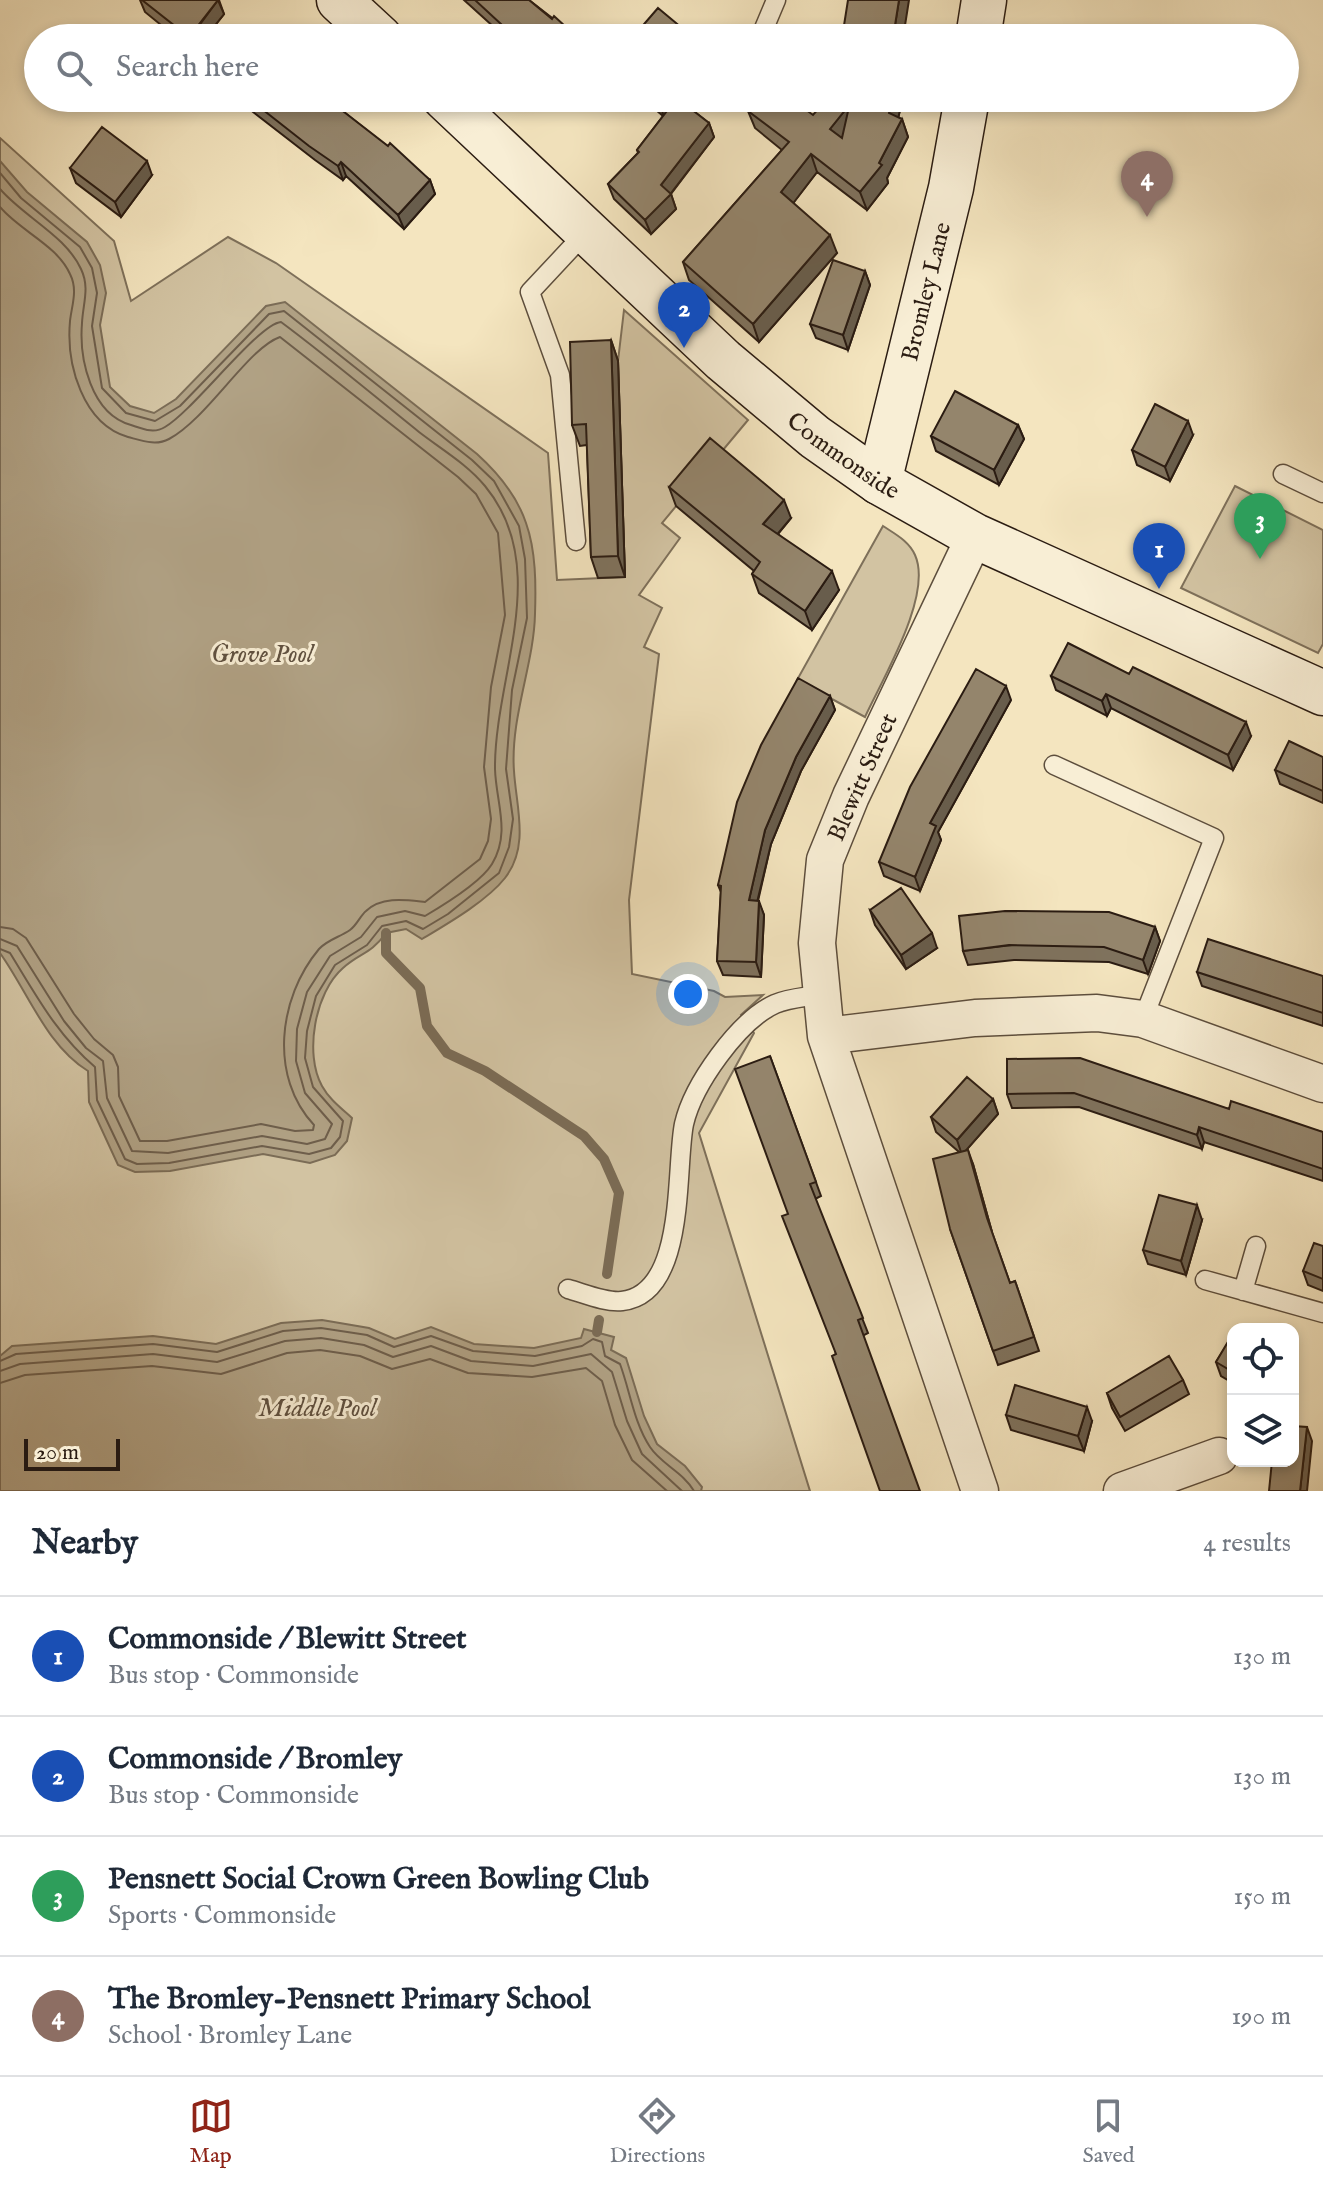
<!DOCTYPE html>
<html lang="en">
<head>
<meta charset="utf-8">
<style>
  body { margin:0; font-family:"IM FELL English",serif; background:#f6f6f7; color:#1f2937 }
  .controls { position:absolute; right:24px; bottom:24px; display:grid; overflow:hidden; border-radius:16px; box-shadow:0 4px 12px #0003 }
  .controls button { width:72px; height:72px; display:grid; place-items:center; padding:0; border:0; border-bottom:2px solid #e0e1e3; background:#fff; color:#1f2937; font:40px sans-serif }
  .scale { position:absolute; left:24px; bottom:20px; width:96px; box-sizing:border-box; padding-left:8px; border:4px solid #2b1c12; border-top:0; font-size:22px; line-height:28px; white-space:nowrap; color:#2b1c12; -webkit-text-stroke:6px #f8eed5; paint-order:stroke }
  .you { position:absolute; left:688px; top:994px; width:28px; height:28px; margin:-20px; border:6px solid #fff; border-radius:50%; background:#1a73e8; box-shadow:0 0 0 12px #1a73e833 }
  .badge { display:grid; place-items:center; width:52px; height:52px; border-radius:50%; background:#8f2418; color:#fff; font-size:26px; font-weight:700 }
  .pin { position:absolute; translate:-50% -66px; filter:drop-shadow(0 2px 4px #0008) }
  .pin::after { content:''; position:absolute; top:42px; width:28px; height:24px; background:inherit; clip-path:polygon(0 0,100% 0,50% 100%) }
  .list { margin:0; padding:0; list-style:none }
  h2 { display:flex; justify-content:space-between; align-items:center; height:104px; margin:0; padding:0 32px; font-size:34px }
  h2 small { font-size:26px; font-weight:400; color:#747a83 }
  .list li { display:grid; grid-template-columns:52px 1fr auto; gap:24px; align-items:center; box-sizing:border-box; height:120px; padding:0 32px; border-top:2px solid #e0e1e3 }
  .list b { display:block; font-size:30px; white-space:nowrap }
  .list p { margin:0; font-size:26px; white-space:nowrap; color:#747a83 }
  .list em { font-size:26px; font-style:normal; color:#747a83 }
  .icon { flex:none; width:44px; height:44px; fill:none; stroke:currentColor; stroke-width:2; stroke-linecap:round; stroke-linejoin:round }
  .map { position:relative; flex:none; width:1323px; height:1491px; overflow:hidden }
  .search { position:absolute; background:#fff; box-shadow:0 4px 12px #0003; left:24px; right:24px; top:24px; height:88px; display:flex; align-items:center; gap:20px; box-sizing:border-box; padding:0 28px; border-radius:44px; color:#747a83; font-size:30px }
  .sheet { height:584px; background:#fff }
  nav { display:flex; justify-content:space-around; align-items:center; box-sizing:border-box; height:112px; border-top:2px solid #e0e1e3; background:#fff; font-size:22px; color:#747a83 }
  nav a { display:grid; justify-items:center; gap:4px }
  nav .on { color:#8f2418 }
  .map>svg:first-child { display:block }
  .green { fill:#d2c3a2; stroke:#7e705a; stroke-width:2 }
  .water { fill:#b0a184; stroke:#7b6c56; stroke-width:2 }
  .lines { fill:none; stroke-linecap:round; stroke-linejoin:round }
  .shore { stroke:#6e5e4b; stroke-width:2 }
  .stream { stroke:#7b6c56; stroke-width:10 }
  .lane-casing { stroke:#5d4e3d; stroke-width:21 }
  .street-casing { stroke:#5d4e3d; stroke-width:39 }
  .secondary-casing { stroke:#2b1c12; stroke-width:47 }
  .lane { stroke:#f8eed5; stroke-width:18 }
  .street { stroke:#f8eed5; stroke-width:36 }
  .secondary { stroke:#f8eed5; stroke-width:44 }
  .wall { fill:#7f725d; stroke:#2b1c12; stroke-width:2 }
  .shaded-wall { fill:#685d4c; stroke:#2b1c12; stroke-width:2 }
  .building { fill:#94856c; stroke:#2b1c12; stroke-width:2 }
  .labels { text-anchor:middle; stroke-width:6; stroke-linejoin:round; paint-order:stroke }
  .street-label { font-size:24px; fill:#2b1c12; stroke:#f8eed5 }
  .water-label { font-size:26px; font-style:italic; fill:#605140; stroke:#f8eed5 }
</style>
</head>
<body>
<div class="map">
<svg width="1323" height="1491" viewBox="0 0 1323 1491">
  <rect width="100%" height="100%" fill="#f4e5bf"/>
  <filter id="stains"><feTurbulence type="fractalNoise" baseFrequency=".0025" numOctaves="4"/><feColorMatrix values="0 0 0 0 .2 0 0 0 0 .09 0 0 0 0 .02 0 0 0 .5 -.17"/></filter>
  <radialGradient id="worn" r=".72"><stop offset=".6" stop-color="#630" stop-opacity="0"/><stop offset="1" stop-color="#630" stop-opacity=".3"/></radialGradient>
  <path class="green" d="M0,138L114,241L131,301L228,237L276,263L548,453L557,580L625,577L618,361L624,310L748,420L662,523L680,538L639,595L662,608L644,647L659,654L629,900L632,974L714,991L725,997L763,995L741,1015L754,1033L699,1133L810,1491H0Z
    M1235,486L1323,530V644L1318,653L1181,588Z
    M883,526C895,534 909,541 915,555C933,595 883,678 865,717L797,680Z"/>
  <path class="water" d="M0,161L27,192L87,242L100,265L106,293L100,325L110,387L130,406L154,413L176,399L266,306L285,302L477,454C498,473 517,496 526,523C536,551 536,585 535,614C534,664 510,718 514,771C516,806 530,846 505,878C487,901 447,924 422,939L406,929L386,933C370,955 361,952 343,968C315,992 304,1054 322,1086C329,1099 341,1108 352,1118L347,1141L335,1155L310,1163L263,1154L170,1171L135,1172L118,1165L89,1102L88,1071C46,1045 28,992 0,953Z
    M322,1320L369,1328L395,1339L431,1327L474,1344L534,1348L581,1338L584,1329L614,1337L611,1350L626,1358L644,1416L657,1444L685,1466L702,1487L701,1491H0V1356L12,1346L153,1336L216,1344L281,1323Z"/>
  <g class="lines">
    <path class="shore" d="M0,173L21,198L80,247L92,268L97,293L92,326L102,388L126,413L155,421L180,406L269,314L284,311L472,460L494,481L519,526L525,559L527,618L512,690L506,769L513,819L509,847L499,873L448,914L423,929L406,921L382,926L367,945L335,965L316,996L307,1031L305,1058L313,1087L343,1121L340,1137L331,1148L309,1154L262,1146L169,1163L137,1164L125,1159L97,1100L95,1067C57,1035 36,995 10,953L0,949
      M0,189C24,217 66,236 81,269C90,288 83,303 82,323C79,359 91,414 131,425C143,429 154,434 165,427C194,410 258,324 281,322C328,357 373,395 419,432C441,449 467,464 485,486C553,568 494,677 495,769C496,803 511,832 492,864C481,882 442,906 425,916L405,911L377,917L361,937L330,956L307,992L297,1029L296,1061L305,1093L332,1124L325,1139L307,1144L262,1136L168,1153L132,1151L107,1098L103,1061L86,1048L64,1021L17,946L0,939
      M0,207C20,231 57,245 70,274C78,290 72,304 70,321C66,365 83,424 128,437C143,441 156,446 169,439C208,418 248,348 280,337L458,477L476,494L498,533L505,615L491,687L484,767L491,819L488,841L480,859L425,902C406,900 382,896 366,911C360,916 357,925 350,930C340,937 327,940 319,949C278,998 269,1077 314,1125L313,1130L295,1131L261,1124L167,1141H140L119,1096L118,1067L113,1055L94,1039L74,1014L26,938L13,929L0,927
      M0,1361L16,1354L153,1344L217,1352L283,1331L321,1328L367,1335L394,1347L431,1336L473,1351L535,1356L582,1346L593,1339L602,1342L605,1356L620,1364C630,1391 634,1423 650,1447C661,1464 683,1472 694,1491
      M0,1371L20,1364L153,1354L217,1362L285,1341L321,1338L364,1345L393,1357L431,1346L471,1361L533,1366L591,1354L612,1372L627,1421L642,1454L682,1491
      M0,1383L25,1375L152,1366L221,1374L287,1353L320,1350L360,1356L392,1369L430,1359L468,1373L532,1377L586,1368L602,1381L615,1425L632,1460L667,1491"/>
    <path class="stream" d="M386,933V953L420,988L427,1026L447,1053L485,1071L584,1136L604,1159L619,1193L607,1274
      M597,1332L599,1320"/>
    <g class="lane-casing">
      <path id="lane" d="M760,38L776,0
        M1283,474L1323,493
        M576,541L560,375L530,292L587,231
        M1054,765L1214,838L1143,1019
        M1205,1280L1323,1313
        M568,1289C583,1293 606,1303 622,1301C687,1294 675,1168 684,1124C693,1085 738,1021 775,1004C788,998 808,997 822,994
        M1243,1291L1256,1246"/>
    </g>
    <g class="street-casing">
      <path id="street" d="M975,536L851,796L825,860L817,943L826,1036L980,1491
        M826,1036L975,1018L1097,1013L1143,1019L1323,1084
        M1122,1491L1219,1456"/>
    </g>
    <g class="secondary-casing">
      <g id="secondary">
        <path d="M339,0L380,38"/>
        <path d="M978,38L984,0"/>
        <path id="s1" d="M445,98L723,360L815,437L879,482L975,536L1323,693"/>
        <path id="s2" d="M879,482L951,188L967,98"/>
      </g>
    </g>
    <use href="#lane" class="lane"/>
    <use href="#street" class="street"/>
    <use href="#secondary" class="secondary"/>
  </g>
  <path class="wall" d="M140,0H219L224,14L205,38H177L145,12Z
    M464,0H529L578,38H506Z
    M235,98H326L430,180L435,194L404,229L346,176L343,180L315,160Z
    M642,98H680L679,100L709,123L714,137L671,194L676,209L651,234L614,199L608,184L638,153L637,150L663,116Z
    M851,98H903L898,118L902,119L908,137L887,178L888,183L867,210L817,172L793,203L837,253L759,342L689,280L683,262L782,150L755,128L748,111L813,115L850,104Z
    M70,168L152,175L121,217L76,183Z
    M865,271L870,285L848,350L816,338L810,324Z
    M611,340L618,361L625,577L598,578L591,557L587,445L580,446L572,425Z
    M1018,425L1024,439L999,485L936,451L931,436Z
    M1193,435L1170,481L1137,465L1132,450Z
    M669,487L791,518L778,534L839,590L812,630L759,593L752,574L754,571L676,506Z
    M1051,676L1251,736L1233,770L1111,708L1107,716L1056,690Z
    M830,696L835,710L801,771L771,844L758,901L764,915L761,977L723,975L717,961L721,892L718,885Z
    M1011,700L938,832L941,840L920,891L884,876L879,862Z
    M1323,757V803L1280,784L1275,770Z
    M870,910L937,948L906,969L875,925Z
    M1155,927L1160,941L1148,974L1109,962L1014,960L968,965L963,951Z
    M1197,972L1323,976V1026L1202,986Z
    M770,1056L821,1196L815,1199L868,1333L864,1335L836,1354Z
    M1007,1059L1229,1109L1323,1132V1181L1204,1142L1202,1149L1079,1107L1012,1108L1007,1094Z
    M993,1099L998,1114L966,1150L973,1164L992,1232L1010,1283L1015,1281L1039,1351L998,1365L950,1229L959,1152L936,1132L931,1117Z
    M1202,1220L1186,1275L1148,1264L1143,1250Z
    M1323,1246V1291L1308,1285L1303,1271Z
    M1233,1335V1383L1221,1376L1216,1362Z
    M1183,1380L1189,1394L1125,1431L1112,1408L1107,1393Z
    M1006,1415L1092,1421L1084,1451L1011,1430Z"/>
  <path class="shaded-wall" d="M218,0L224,14L205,38H190Z
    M899,0H909L903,38H893Z
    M662,98H680L664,117L659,102Z
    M892,98H903L895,131L889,113Z
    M850,104L856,122L837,147L830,129Z
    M902,119L908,137L887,178L888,183L867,210L860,192L879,163Z
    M709,123L714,137L668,197L671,194L676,209L651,234L645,220L661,185Z
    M811,154L817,172L788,210L781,192Z
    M147,161L152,175L121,217L115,202Z
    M341,162L346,176L343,180L338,166Z
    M430,180L435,194L404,229L398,215Z
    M830,235L837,253L759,342L753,324Z
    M865,271L870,285L848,350L843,335Z
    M611,340L618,361L625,577L618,556Z
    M1188,421L1193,435L1170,481L1165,467Z
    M1018,425L1024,439L999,485L994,470Z
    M784,500L791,518L770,543L763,524Z
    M832,571L839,590L812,630L805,611Z
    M1006,686L1011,700L938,832L941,840L920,891L915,877L930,823Z
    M1106,694L1111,708L1107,716L1102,701Z
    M830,696L835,710L801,771L771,844L754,915L749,900L765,830L796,757Z
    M1246,722L1251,736L1233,770L1228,755Z
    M759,901L764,915L761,977L756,962Z
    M1155,927L1160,941L1148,974L1143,960Z
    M932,933L937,948L906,969L901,955Z
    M993,1099L998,1114L962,1155L957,1140Z
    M1199,1127L1204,1142L1202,1149L1197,1135Z
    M968,1150L973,1164L992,1232L987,1218Z
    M1197,1205L1202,1220L1186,1275L1181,1261Z
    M1293,1371L1298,1385L1293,1394Z
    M1087,1407L1092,1421L1084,1451L1078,1436Z
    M1307,1427L1312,1441L1307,1491H1300Z"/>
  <path class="building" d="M142,0H218L189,37Z
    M475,0H529L552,19L554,16L578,38H516Z
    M848,0H899L893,38H842Z
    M658,8L694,38H632Z
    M248,98H326L388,146L390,143L430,180L398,215L341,162L338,166L309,146Z
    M677,98L709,123L661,185L671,194L645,220L608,184L639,152L637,150Z
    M758,98H790L813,115L828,98H842L850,104L830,129L842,138L851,98H892L889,113L902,119L879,163L882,165L860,192L811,154L781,192L830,235L753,324L683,262L789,142L748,111Z
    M102,127L147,161L115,202L70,168Z
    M833,260L865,271L843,335L810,324Z
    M611,340L618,556L591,557L586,424L572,425L570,342Z
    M955,391L1018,425L994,470L931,436Z
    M1155,404L1188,421L1165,467L1132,450Z
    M710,438L784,500L763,524L832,571L805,611L752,574L760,562L669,487Z
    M1068,643L1129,674L1133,667L1246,722L1228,755L1106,694L1102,701L1051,676Z
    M976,669L1006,686L930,823L936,826L915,877L879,862L910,787Z
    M798,678L830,696L796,757L765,830L749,900L759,901L756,962L717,961L721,886L718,885L737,802L761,745Z
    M1289,741L1323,757V791L1275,770Z
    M901,888L932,933L901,955L870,910Z
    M1005,911L1109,912L1155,927L1143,960L1104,947L1009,945L963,951L959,916Z
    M1208,939L1323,976V1013L1197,972Z
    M770,1056L816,1182L810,1184L863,1318L858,1320L920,1491H880L832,1356L836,1354L782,1216L788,1214L735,1069Z
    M1080,1058L1229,1109L1231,1101L1323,1132V1169L1199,1127L1197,1135L1074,1093L1007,1094V1059Z
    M967,1077L993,1099L957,1140L931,1117Z
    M968,1150L987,1218L1010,1283L1015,1281L1034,1337L993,1351L950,1229L933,1159Z
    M1159,1195L1197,1205L1181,1261L1143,1250Z
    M1314,1243L1323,1246V1279L1303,1271Z
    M1232,1335H1233V1372L1216,1362Z
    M1169,1356L1183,1380L1120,1417L1107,1393Z
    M1015,1385L1087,1407L1078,1436L1006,1415Z
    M1293,1426L1307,1427L1300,1491H1269L1272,1461H1293Z"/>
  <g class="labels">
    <g class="street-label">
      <text dy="8" stroke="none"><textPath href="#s2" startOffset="196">Bromley Lane</textPath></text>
      <text dy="8" stroke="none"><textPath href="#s1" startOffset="536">Commonside</textPath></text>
      <text transform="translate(862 777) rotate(-66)" y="8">Blewitt Street</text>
    </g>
    <g class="water-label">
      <text x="262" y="662">Grove Pool</text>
      <text x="317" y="1416">Middle Pool</text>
    </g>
  </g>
  <rect width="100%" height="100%" filter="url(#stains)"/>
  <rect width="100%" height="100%" fill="url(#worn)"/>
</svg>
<div class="controls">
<button><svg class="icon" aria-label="locate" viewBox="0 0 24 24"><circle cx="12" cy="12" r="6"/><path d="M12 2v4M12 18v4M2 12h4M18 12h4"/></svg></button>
<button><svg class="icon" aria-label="layers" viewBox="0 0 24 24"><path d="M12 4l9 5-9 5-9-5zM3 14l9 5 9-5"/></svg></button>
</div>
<div class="scale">20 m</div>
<div class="you"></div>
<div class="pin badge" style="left:1159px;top:589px;background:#1a4fb4">1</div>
<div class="pin badge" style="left:684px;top:348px;background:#1a4fb4">2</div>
<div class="pin badge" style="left:1260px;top:559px;background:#2e9e5b">3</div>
<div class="pin badge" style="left:1147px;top:217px;background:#8d6e63">4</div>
<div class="search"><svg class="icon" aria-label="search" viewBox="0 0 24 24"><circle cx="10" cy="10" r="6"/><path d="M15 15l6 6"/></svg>Search here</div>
</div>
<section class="sheet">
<h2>Nearby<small>4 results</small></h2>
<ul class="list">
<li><span class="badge" style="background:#1a4fb4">1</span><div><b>Commonside / Blewitt Street</b><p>Bus stop · Commonside</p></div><em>130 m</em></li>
<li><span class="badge" style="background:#1a4fb4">2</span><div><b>Commonside / Bromley</b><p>Bus stop · Commonside</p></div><em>130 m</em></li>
<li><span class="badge" style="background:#2e9e5b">3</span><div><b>Pensnett Social Crown Green Bowling Club</b><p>Sports · Commonside</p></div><em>150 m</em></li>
<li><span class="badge" style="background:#8d6e63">4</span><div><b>The Bromley-Pensnett Primary School</b><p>School · Bromley Lane</p></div><em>190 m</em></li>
</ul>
</section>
<nav>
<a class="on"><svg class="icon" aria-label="map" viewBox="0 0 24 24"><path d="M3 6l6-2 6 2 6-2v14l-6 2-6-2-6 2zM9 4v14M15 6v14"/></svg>Map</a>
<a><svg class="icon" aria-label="directions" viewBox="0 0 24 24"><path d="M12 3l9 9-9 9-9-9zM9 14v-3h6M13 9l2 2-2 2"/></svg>Directions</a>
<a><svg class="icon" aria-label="saved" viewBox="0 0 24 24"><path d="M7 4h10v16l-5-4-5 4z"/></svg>Saved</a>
</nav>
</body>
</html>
